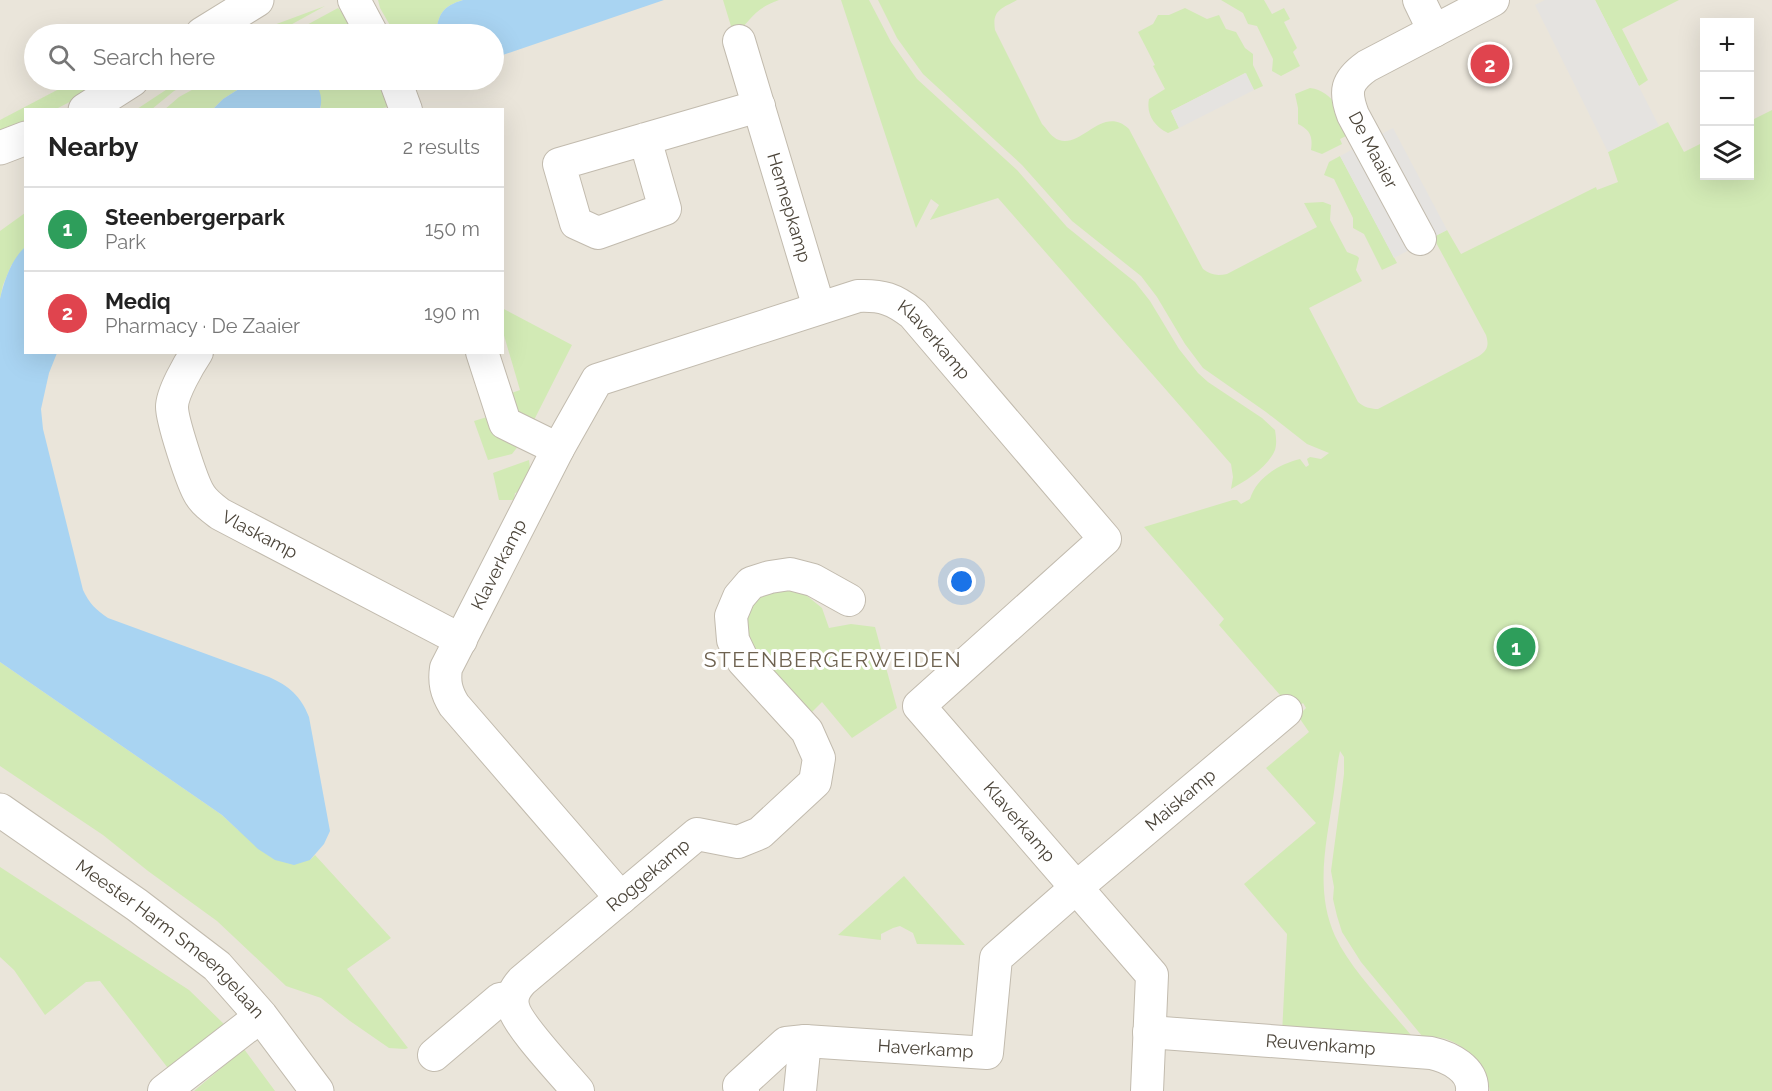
<!DOCTYPE html>
<html lang="en">
<head>
<meta charset="utf-8">
<style>
  body { margin:0; font-family:Raleway,sans-serif; background:#f6f6f6; color:#222 }
  .controls { position:absolute; right:18px; top:18px; display:grid; overflow:hidden; border-radius:0px; box-shadow:0 6px 24px #0002 }
  .controls button { width:54px; height:54px; display:grid; place-items:center; padding:0; border:0; border-bottom:2px solid #e0e0e0; background:#fff; color:#222; font:30px sans-serif }
  .you { position:absolute; left:962px; top:582px; width:21px; height:21px; margin:-15px; border:4px solid #fff; border-radius:50%; background:#1a73e8; box-shadow:0 0 0 9px #1a73e833 }
  .badge { display:grid; place-items:center; width:39px; height:39px; border-radius:50%; background:#ea580c; color:#fff; font-size:20px; font-weight:700 }
  .pin { position:absolute; translate:-50% -50%; border:3px solid #fff; box-shadow:0 2px 6px #0006 }
  .list { margin:0; padding:0; list-style:none }
  h2 { display:flex; justify-content:space-between; align-items:center; height:78px; margin:0; padding:0 24px; font-size:26px }
  h2 small { font-size:20px; font-weight:400; color:#767676 }
  .list li { display:grid; grid-template-columns:39px 1fr auto; gap:18px; align-items:center; box-sizing:border-box; height:84px; padding:0 24px; border-top:2px solid #e0e0e0 }
  .list b { display:block; font-size:22px; white-space:nowrap }
  .list p { margin:0; font-size:20px; white-space:nowrap; color:#767676 }
  .list em { font-size:20px; font-style:normal; color:#767676 }
  .icon { flex:none; width:33px; height:33px; fill:none; stroke:currentColor; stroke-width:2; stroke-linecap:round; stroke-linejoin:round }
  .map { position:relative; flex:none; width:1772px; height:1091px; overflow:hidden }
  .search { position:absolute; background:#fff; box-shadow:0 6px 24px #0002; left:24px; top:24px; width:480px; height:66px; display:flex; align-items:center; gap:15px; box-sizing:border-box; padding:0 21px; border-radius:33px; color:#767676; font-size:22px }
  .panel { position:absolute; background:#fff; box-shadow:0 6px 24px #0002; left:24px; top:108px; width:480px; height:246px; border-radius:0px }
  .map>svg:first-child { display:block }
  .residential { fill:#eae5da; fill-rule:evenodd }
  .green { fill:#d2eab5 }
  .parking { fill:#e5e3e0 }
  .water { fill:#a9d4f2 }
  .lines { fill:none; stroke-linecap:round; stroke-linejoin:round }
  .minor-casing { stroke:#c2bbae; stroke-width:34 }
  .tertiary-casing { stroke:#c2bbae; stroke-width:35 }
  .minor { stroke:#fff; stroke-width:32 }
  .tertiary { stroke:#fff; stroke-width:33 }
  .labels { text-anchor:middle; stroke-width:6; stroke-linejoin:round; paint-order:stroke }
  .street-label { font-size:18px; fill:#4b4439; stroke:#fff }
  .quarter-label { font-size:21px; letter-spacing:1.5px; fill:#6e6250; stroke:#fff }
</style>
</head>
<body>
<div class="map">
<svg width="1772" height="1091" viewBox="0 0 1772 1091">
  <rect width="100%" height="100%" fill="#f6f3ec"/>
  <path class="residential" d="M0,0H1772V1091H0ZM1704,22H1750V176H1704ZM34,34H494V80H34ZM26,110H502V352H26Z"/>
  <path class="green" d="M378,0H463C443,6 438,14 436,34H395L380,8Z
    M723,0H779C754,9 752,19 734,36Z
    M841,0H869L891,42L917,79L1017,170L1067,227L1135,282L1150,301L1179,349L1198,373L1208,382L1262,418L1275,430C1276,437 1277,443 1275,450C1268,467 1246,481 1231,489L1233,477L1231,464L998,198L930,220L939,205L931,199L916,228Z
    M878,0H1017C1001,9 992,10 995,30L1042,124C1047,129 1052,138 1059,140C1082,148 1103,104 1129,129L1203,269C1211,275 1217,276 1227,274L1317,227L1304,203L1323,202L1331,205L1330,220L1347,252L1357,256L1359,258L1356,270L1362,281L1309,308L1358,402C1364,407 1370,409 1378,409L1479,356C1488,350 1489,345 1486,335L1433,237L1447,230L1461,254L1596,187L1597,190L1618,182L1608,152L1668,122L1684,152L1704,142V176H1750V121L1772,110V1091H1490C1486,1067 1469,1047 1446,1039C1439,1037 1430,1037 1422,1036L1361,962L1342,932L1337,916L1333,899L1334,887L1331,871L1344,774V757L1340,751C1337,764 1336,779 1334,792C1327,840 1314,889 1335,936C1352,972 1390,1009 1416,1041L1282,1034L1287,934L1244,884L1316,823L1266,768L1309,732L1298,716L1306,708L1303,703L1293,710L1219,625L1224,619L1144,527L1233,500H1237L1241,504L1250,499C1256,478 1279,464 1300,459L1306,467L1309,465L1307,459L1310,457L1321,459L1329,453L1307,444L1266,412L1203,368L1185,344L1157,297L1141,276L1072,221L1022,165L923,74L897,38Z
    M1221,0H1264L1272,14L1284,8L1290,19L1284,22L1297,48L1293,52L1300,66L1281,76L1272,71L1273,59L1257,26L1248,24L1243,13Z
    M1595,0H1679L1622,29L1648,80L1639,86Z
    M325,6L274,34H252L255,32Z
    M338,8L348,19L357,34H290Z
    M1185,8L1207,19L1219,15L1226,29L1236,32L1245,48L1253,54V65L1263,86L1254,90L1245,73L1171,111L1179,128L1168,133C1154,126 1146,114 1149,99L1165,89L1153,66L1155,65L1138,32L1153,24L1158,15H1169Z
    M83,80H105L99,87L56,109L26,110L25,126L0,135V120L59,89Z
    M181,80H195L174,91L152,109H137Z
    M210,80H253L223,99L213,109L164,110L179,97Z
    M313,80H380L392,106L378,109H320L321,107Z
    M1310,88C1334,91 1341,114 1352,133L1340,139L1342,144L1322,154L1311,150C1313,136 1310,130 1298,124V108L1295,94Z
    M1340,156L1397,263L1382,270L1364,234L1353,228V218L1334,179L1324,175L1329,162Z
    M25,213V247L11,266L3,285L0,299V231Z
    M502,308L572,345L531,426L503,396L520,390L503,332Z
    M487,417L519,445L512,454L488,460L474,421Z
    M529,460L531,476L522,491L515,493L514,500H499L493,473Z
    M796,587L822,608L829,628L851,624L875,627L897,708L852,738L822,702L805,719L740,639V611L758,594Z
    M0,662L222,815L238,830L310,860L315,855L391,938L347,969L408,1048L405,1049L389,1048L350,1021L321,998L286,986L217,921L148,871L103,835L0,766Z
    M0,867L189,990L227,1027L171,1072L100,981L86,982L45,1015L14,970L0,957Z
    M904,876L965,945L917,944L913,933L900,926L893,928L881,934V940L838,935Z
    M244,1049L275,1091H194Z"/>
  <path class="parking" d="M1545,0H1595L1659,126L1608,152L1535,5Z
    M1246,73L1254,90L1179,128L1171,111Z
    M1393,128L1447,230L1394,258L1340,156Z"/>
  <path class="water" d="M463,0H664L494,58V34H436C438,14 443,6 463,0Z
    M253,80H313C320,89 323,98 320,109H213L223,99Z
    M25,247L26,352L57,353L49,373L41,409L43,429L83,590C89,603 96,610 108,618L269,677C289,686 301,696 309,717L330,831L324,844L310,860L294,865L275,860L258,849L222,815L0,662V299C4,281 11,260 25,247Z"/>
  <g class="lines">
    <g class="minor-casing">
      <g id="minor">
        <path d="M354,0L372,34"/>
        <path d="M1419,0L1434,31"/>
        <path id="s1" d="M739,41L819,308"/>
        <path d="M395,80L406,110"/>
        <path d="M645,139L665,209L598,233L576,223L559,164L759,106"/>
        <path d="M1420,239L1353,115C1344,91 1346,81 1367,66L1493,0"/>
        <path id="s2" d="M197,352C189,364 172,393 172,407C172,420 192,483 200,495C205,503 212,508 220,514L461,640"/>
        <path d="M482,352L505,423L558,449"/>
        <path id="s3" d="M621,898L454,705C446,692 444,682 446,668L558,449L597,380L858,296C882,295 894,299 913,314L1105,539L919,706L1152,975L1147,1091"/>
        <path id="s4" d="M1149,1032L1431,1053C1449,1057 1474,1069 1472,1091"/>
        <path d="M434,1055L500,999L512,998"/>
        <path d="M164,1091L261,1016"/>
        <path id="s5" d="M578,1091C564,1074 516,1024 513,1006C511,996 515,989 522,981L697,834L738,842L760,833L815,782L819,758L807,731L743,661L733,640L731,616L739,597L751,583L770,577L790,574L813,580L849,600"/>
        <path id="s6" d="M743,1091L739,1086L786,1043L805,1041L987,1053L996,958L1077,887L1286,711"/>
        <path d="M800,1091L805,1041"/>
      </g>
    </g>
    <g class="tertiary-casing">
      <g id="tertiary">
        <path d="M202,34L257,0"/>
        <path d="M85,110L132,80"/>
        <path d="M0,148L26,138"/>
        <path id="s7" d="M0,810L137,905L217,966L261,1016L317,1091"/>
      </g>
    </g>
    <use href="#minor" class="minor"/>
    <use href="#tertiary" class="tertiary"/>
  </g>
  <g class="labels">
    <g class="street-label">
      <text transform="translate(1373 150) rotate(62)" y="6">De Maaier</text>
      <text dy="6" stroke="none"><textPath href="#s1" startOffset="174">Hennepkamp</textPath></text>
      <text dy="6" stroke="none"><textPath href="#s3" startOffset="986">Klaverkamp</textPath></text>
      <text dy="6" stroke="none"><textPath href="#s2" startOffset="226">Vlaskamp</textPath></text>
      <text dy="6" stroke="none"><textPath href="#s3" startOffset="410">Klaverkamp</textPath></text>
      <text dy="6" stroke="none"><textPath href="#s6" startOffset="610">Maiskamp</textPath></text>
      <text dy="6" stroke="none"><textPath href="#s3" startOffset="1652">Klaverkamp</textPath></text>
      <text dy="6" stroke="none"><textPath href="#s5" startOffset="300">Roggekamp</textPath></text>
      <text dy="6" stroke="none"><textPath href="#s7" startOffset="214">Meester Harm Smeengelaan</textPath></text>
      <text dy="6" stroke="none"><textPath href="#s4" startOffset="172">Reuvenkamp</textPath></text>
      <text dy="6" stroke="none"><textPath href="#s6" startOffset="210">Haverkamp</textPath></text>
    </g>
    <g class="quarter-label">
      <text x="833" y="667">STEENBERGERWEIDEN</text>
    </g>
  </g>
</svg>
<div class="controls">
<button>+</button>
<button>−</button>
<button><svg class="icon" aria-label="layers" viewBox="0 0 24 24"><path d="M12 4l9 5-9 5-9-5zM3 14l9 5 9-5"/></svg></button>
</div>
<div class="you"></div>
<div class="pin badge" style="left:1516px;top:647px;background:#2e9e5b">1</div>
<div class="pin badge" style="left:1490px;top:64px;background:#e0444e">2</div>
<div class="search"><svg class="icon" aria-label="search" viewBox="0 0 24 24"><circle cx="10" cy="10" r="6"/><path d="M15 15l6 6"/></svg>Search here</div>
<section class="panel">
<h2>Nearby<small>2 results</small></h2>
<ul class="list">
<li><span class="badge" style="background:#2e9e5b">1</span><div><b>Steenbergerpark</b><p>Park</p></div><em>150 m</em></li>
<li><span class="badge" style="background:#e0444e">2</span><div><b>Mediq</b><p>Pharmacy · De Zaaier</p></div><em>190 m</em></li>
</ul>
</section>
</div>
</body>
</html>
